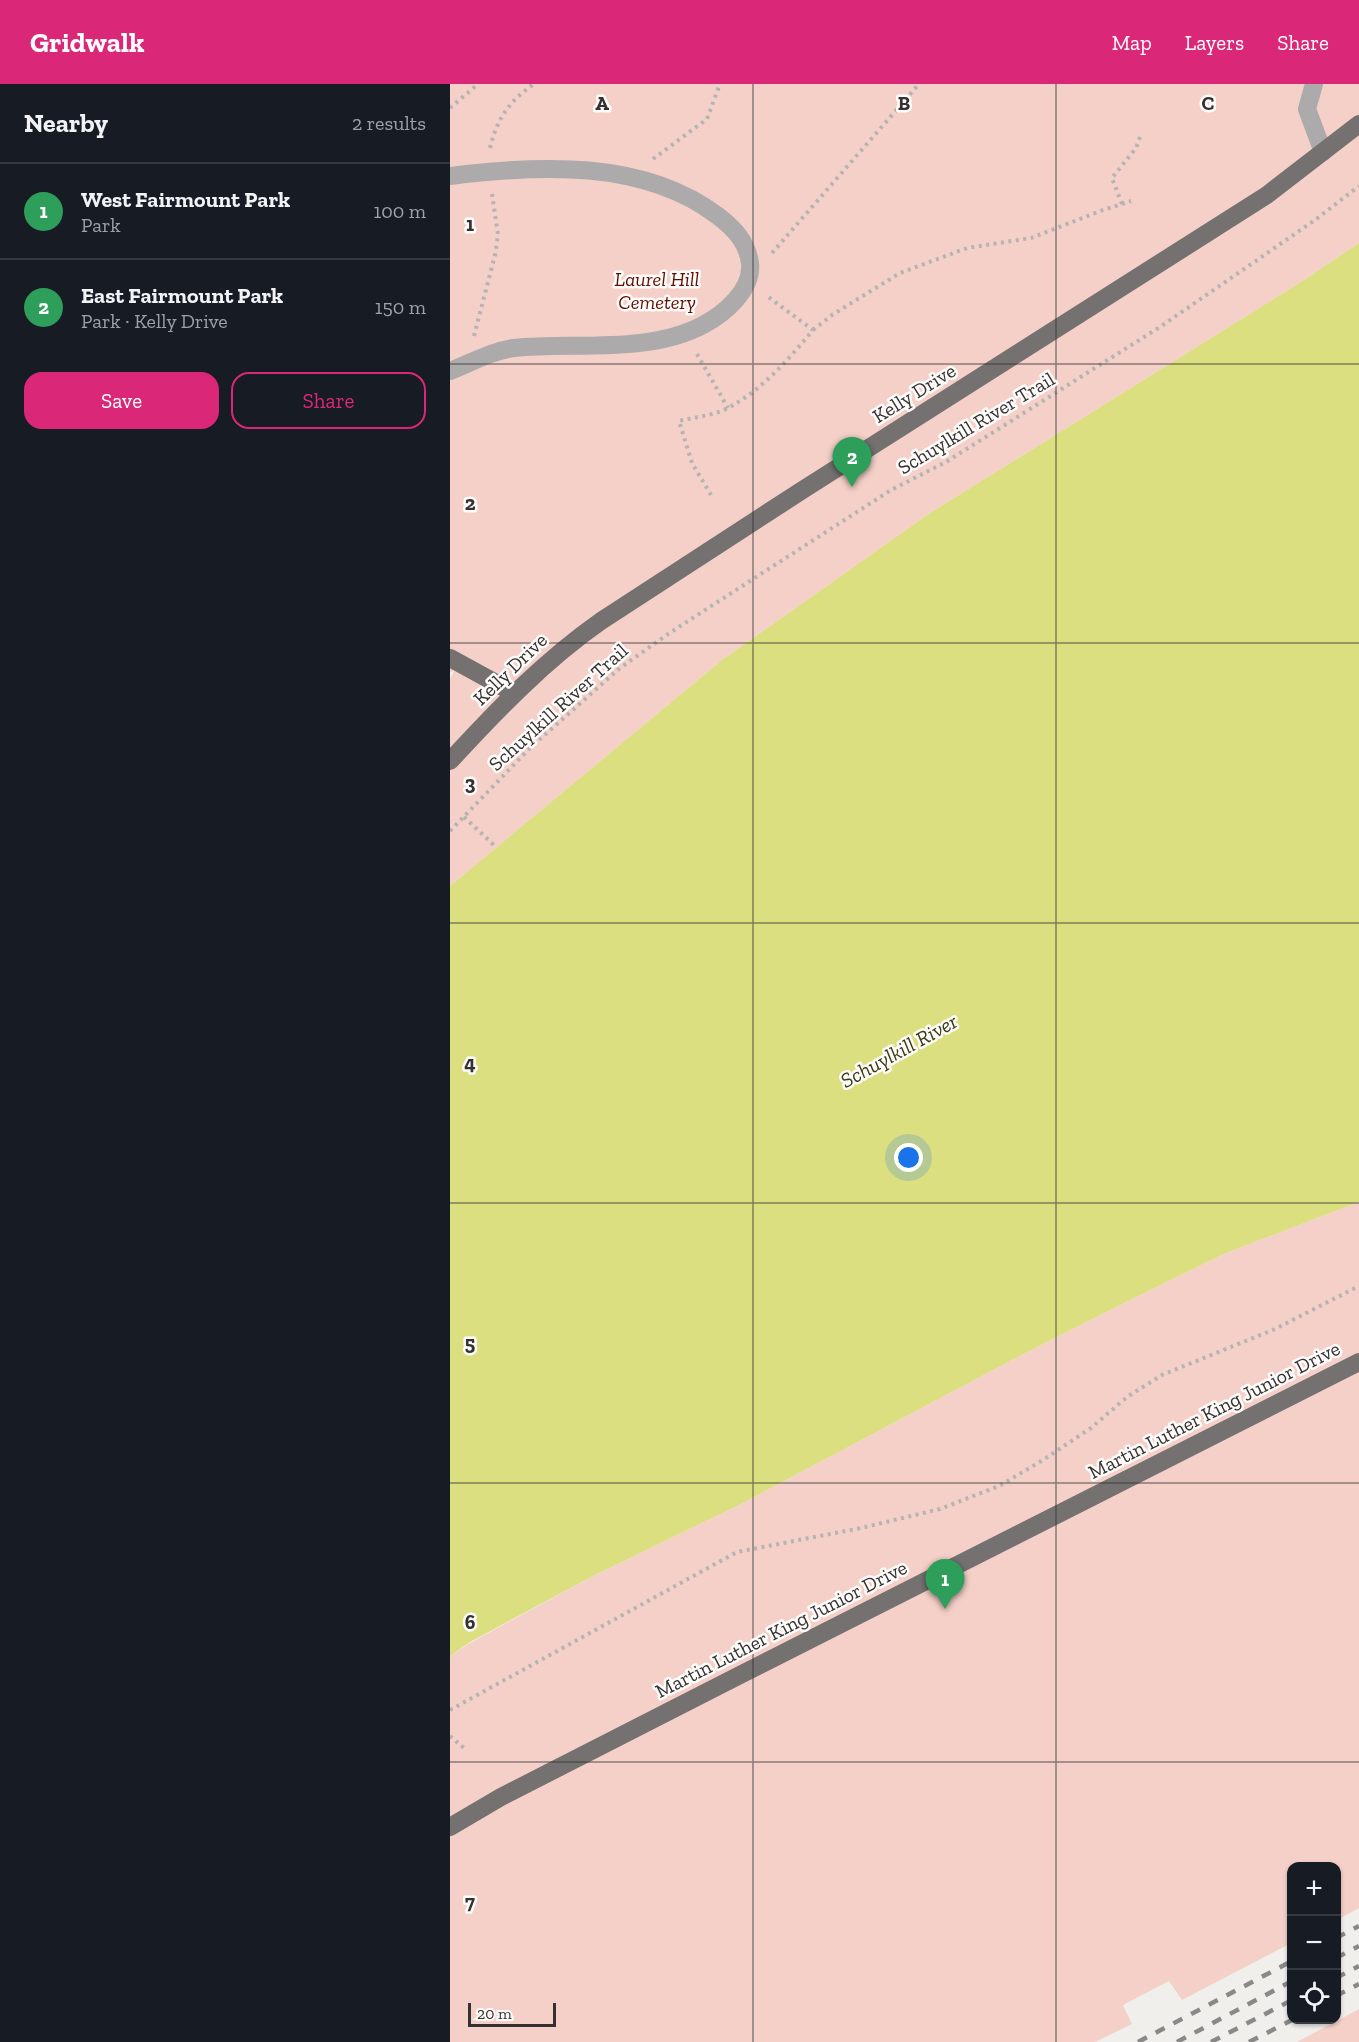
<!DOCTYPE html>
<html lang="en">
<head>
<meta charset="utf-8">
<style>
  body { margin:0; font-family:"Zilla Slab",serif; background:#20242c; color:#f1f3f6 }
  .controls { position:absolute; right:18px; bottom:18px; display:grid; overflow:hidden; border-radius:12px; box-shadow:0 2px 4px #0004 }
  .controls button { width:54px; height:54px; display:grid; place-items:center; padding:0; border:0; border-bottom:2px solid #363941; background:#171b24; color:#f1f3f6; font:30px sans-serif }
  .scale { position:absolute; left:18px; bottom:15px; width:88px; box-sizing:border-box; padding-left:6px; border:3px solid #333231; border-top:0; font-size:16px; line-height:21px; white-space:nowrap; color:#333231; -webkit-text-stroke:4px #fefcfa; paint-order:stroke }
  .you { position:absolute; left:459px; top:1074px; width:21px; height:21px; margin:-15px; border:4px solid #fff; border-radius:50%; background:#1a73e8; box-shadow:0 0 0 9px #1a73e833 }
  .badge { display:grid; place-items:center; width:39px; height:39px; border-radius:50%; background:#db2777; color:#fff; font-size:20px; font-weight:700 }
  .pin { position:absolute; translate:-50% -50px; filter:drop-shadow(0 2px 3px #0008) }
  .pin::after { content:''; position:absolute; top:32px; width:21px; height:18px; background:inherit; clip-path:polygon(0 0,100% 0,50% 100%) }
  .list { margin:0; padding:0; list-style:none }
  h2 { display:flex; justify-content:space-between; align-items:center; height:78px; margin:0; padding:0 24px; font-size:26px }
  h2 small { font-size:20px; font-weight:400; color:#9ea1a6 }
  .list li { display:grid; grid-template-columns:39px 1fr auto; gap:18px; align-items:center; box-sizing:border-box; height:96px; padding:0 24px; border-top:2px solid #363941 }
  .list b { display:block; font-size:22px; white-space:nowrap }
  .list p { margin:0; font-size:20px; white-space:nowrap; color:#9ea1a6 }
  .list em { font-size:20px; font-style:normal; color:#9ea1a6 }
  .actions { display:flex; gap:12px; padding:18px 24px }
  .actions a { flex:1; padding:14px 0; border:2px solid #db2777; border-radius:18px; text-align:center; font-size:21px; color:#db2777 }
  .actions .main { background:#db2777; color:#fff }
  .icon { flex:none; width:33px; height:33px; fill:none; stroke:currentColor; stroke-width:2; stroke-linecap:round; stroke-linejoin:round }
  .map { position:relative; flex:none; width:909px; height:1958px; overflow:hidden }
  header { display:flex; align-items:center; gap:36px; box-sizing:border-box; height:84px; padding:0 30px; background:#db2777; color:#fff }
  header strong { font-size:28px }
  nav { display:flex; gap:33px; margin-inline-start:auto; font-size:21px }
  main { display:flex }
  aside { flex:1; background:#171b24 }
  .map>svg:first-child { display:block }
  .green { fill:#f4d0c8 }
  .water { fill:#dbdf80 }
  .lines { fill:none; stroke-linecap:round; stroke-linejoin:round }
  .path { stroke:#b5b4b1; stroke-width:4; stroke-dasharray:3 4.5; stroke-linecap:butt }
  .minor { stroke:#acaaaa; stroke-width:18 }
  .major { stroke:#747170; stroke-width:18 }
  .rail { stroke:#8a8987; stroke-width:4.5; stroke-dasharray:10 10; stroke-linecap:butt }
  .grid { fill:none; stroke:#333231; stroke-width:1.5; stroke-opacity:0.55 }
  .labels { text-anchor:middle; stroke-width:5; stroke-linejoin:round; paint-order:stroke }
  .park-label { font-size:20px; font-style:italic; fill:#610d00; stroke:#fefcfa }
  .street-label { font-size:20px; fill:#333231; stroke:#fefcfa }
  .water-label { font-size:21px; font-style:italic; fill:#3a3b13; stroke:#fefcfa }
  .grid-label { font-size:20px; text-anchor:middle; font-weight:bold; fill:#333231; stroke:#fefcfa; stroke-width:5; stroke-linejoin:round; paint-order:stroke }
</style>
</head>
<body>
<header>
<strong>Gridwalk</strong>
<nav><a>Map</a><a>Layers</a><a>Share</a></nav>
</header>
<main>
<aside>
<h2>Nearby<small>2 results</small></h2>
<ul class="list">
<li><span class="badge" style="background:#2e9e5b">1</span><div><b>West Fairmount Park</b><p>Park</p></div><em>100 m</em></li>
<li><span class="badge" style="background:#2e9e5b">2</span><div><b>East Fairmount Park</b><p>Park · Kelly Drive</p></div><em>150 m</em></li>
</ul>
<div class="actions"><a class="main">Save</a><a>Share</a></div>
</aside>
<div class="map">
<svg width="909" height="1958" viewBox="0 0 909 1958">
  <rect width="100%" height="100%" fill="#f1efec"/>
  <path class="green" d="M0,0H909V159L851,198L480,429L272,576L0,802V595L4,587L0,588Z
    M909,1118V1824L887,1836L886,1782H842L841,1859L732,1916L719,1897L673,1921L682,1940L645,1958H0V1572L20,1559L143,1492L289,1421L562,1276L676,1218L776,1169Z
    M909,1925V1958H847Z"/>
  <path class="water" d="M909,159V1118L776,1169L676,1218L562,1276L289,1421L143,1492L20,1558L0,1572V802L272,576L480,429L851,198Z"/>
  <g class="lines">
    <path class="path" d="M0,24L28,0
      M40,64C47,35 59,17 84,0
      M203,75L257,35L270,0
      M672,120L662,94L686,64L690,53
      M322,169L469,0
      M363,246L382,231L450,189L517,164L581,154L653,126L681,117
      M24,252L45,171L48,151L42,110
      M247,270L278,324
      M261,411L242,379L229,337C245,333 262,332 278,324C312,306 338,276 363,246L317,212
      M14,733L46,763
      M0,747L80,664L170,584L221,548L441,406L496,378L710,243L865,136L909,102
      M0,1626L287,1468L411,1444L490,1425L549,1402L593,1376L641,1344L677,1313L712,1291L825,1245L909,1202
      M0,1652L15,1665"/>
    <path class="minor" d="M864,0L857,25L873,68
      M0,92C88,81 193,75 268,132C285,145 297,158 300,179C303,206 274,230 253,241C199,270 123,258 64,264C41,267 21,279 0,287"/>
    <path class="major" d="M0,574L64,609
      M0,677C47,626 94,577 151,537L351,407L817,111L909,40
      M0,1743L51,1713L288,1592L909,1278"/>
    <path class="rail" d="M886,1854L909,1842
      M886,1874L909,1862
      M886,1894L909,1882
      M886,1912L909,1900
      M688,1958L842,1877
      M727,1958L842,1897
      M761,1958L842,1916
      M799,1958L842,1936"/>
  </g>
  <path class="grid" d="M303,0V1958M606,0V1958M0,280H909M0,559H909M0,839H909M0,1119H909M0,1399H909M0,1678H909"/>
  <g class="labels">
    <g class="park-label">
      <text x="207" y="202">Laurel Hill<tspan x="207" dy="23">Cemetery</tspan></text>
    </g>
    <g class="street-label">
      <text transform="translate(464 309) rotate(-32)" y="7">Kelly Drive</text>
      <text transform="translate(526 339) rotate(-31)" y="7">Schuylkill River Trail</text>
      <text transform="translate(60 585) rotate(-44)" y="7">Kelly Drive</text>
      <text transform="translate(108 623) rotate(-42)" y="7">Schuylkill River Trail</text>
      <text transform="translate(764 1326) rotate(-27)" y="7">Martin Luther King Junior Drive</text>
      <text transform="translate(331 1545) rotate(-27)" y="7">Martin Luther King Junior Drive</text>
    </g>
    <g class="water-label">
      <text transform="translate(449 967) rotate(-29)" y="7">Schuylkill River</text>
    </g>
  </g>
  <g class="grid-label">
    <text x="152" y="26">A</text>
    <text x="454" y="26">B</text>
    <text x="758" y="26">C</text>
    <text x="20" y="147">1</text>
    <text x="20" y="426">2</text>
    <text x="20" y="706">3</text>
    <text x="20" y="986">4</text>
    <text x="20" y="1266">5</text>
    <text x="20" y="1545">6</text>
    <text x="20" y="1825">7</text>
  </g>
</svg>
<div class="controls">
<button>+</button>
<button>−</button>
<button><svg class="icon" aria-label="locate" viewBox="0 0 24 24"><circle cx="12" cy="12" r="6"/><path d="M12 2v4M12 18v4M2 12h4M18 12h4"/></svg></button>
</div>
<div class="scale">20 m</div>
<div class="you"></div>
<div class="pin badge" style="left:495px;top:1525px;background:#2e9e5b">1</div>
<div class="pin badge" style="left:402px;top:403px;background:#2e9e5b">2</div>
</div>
</main>
</body>
</html>
